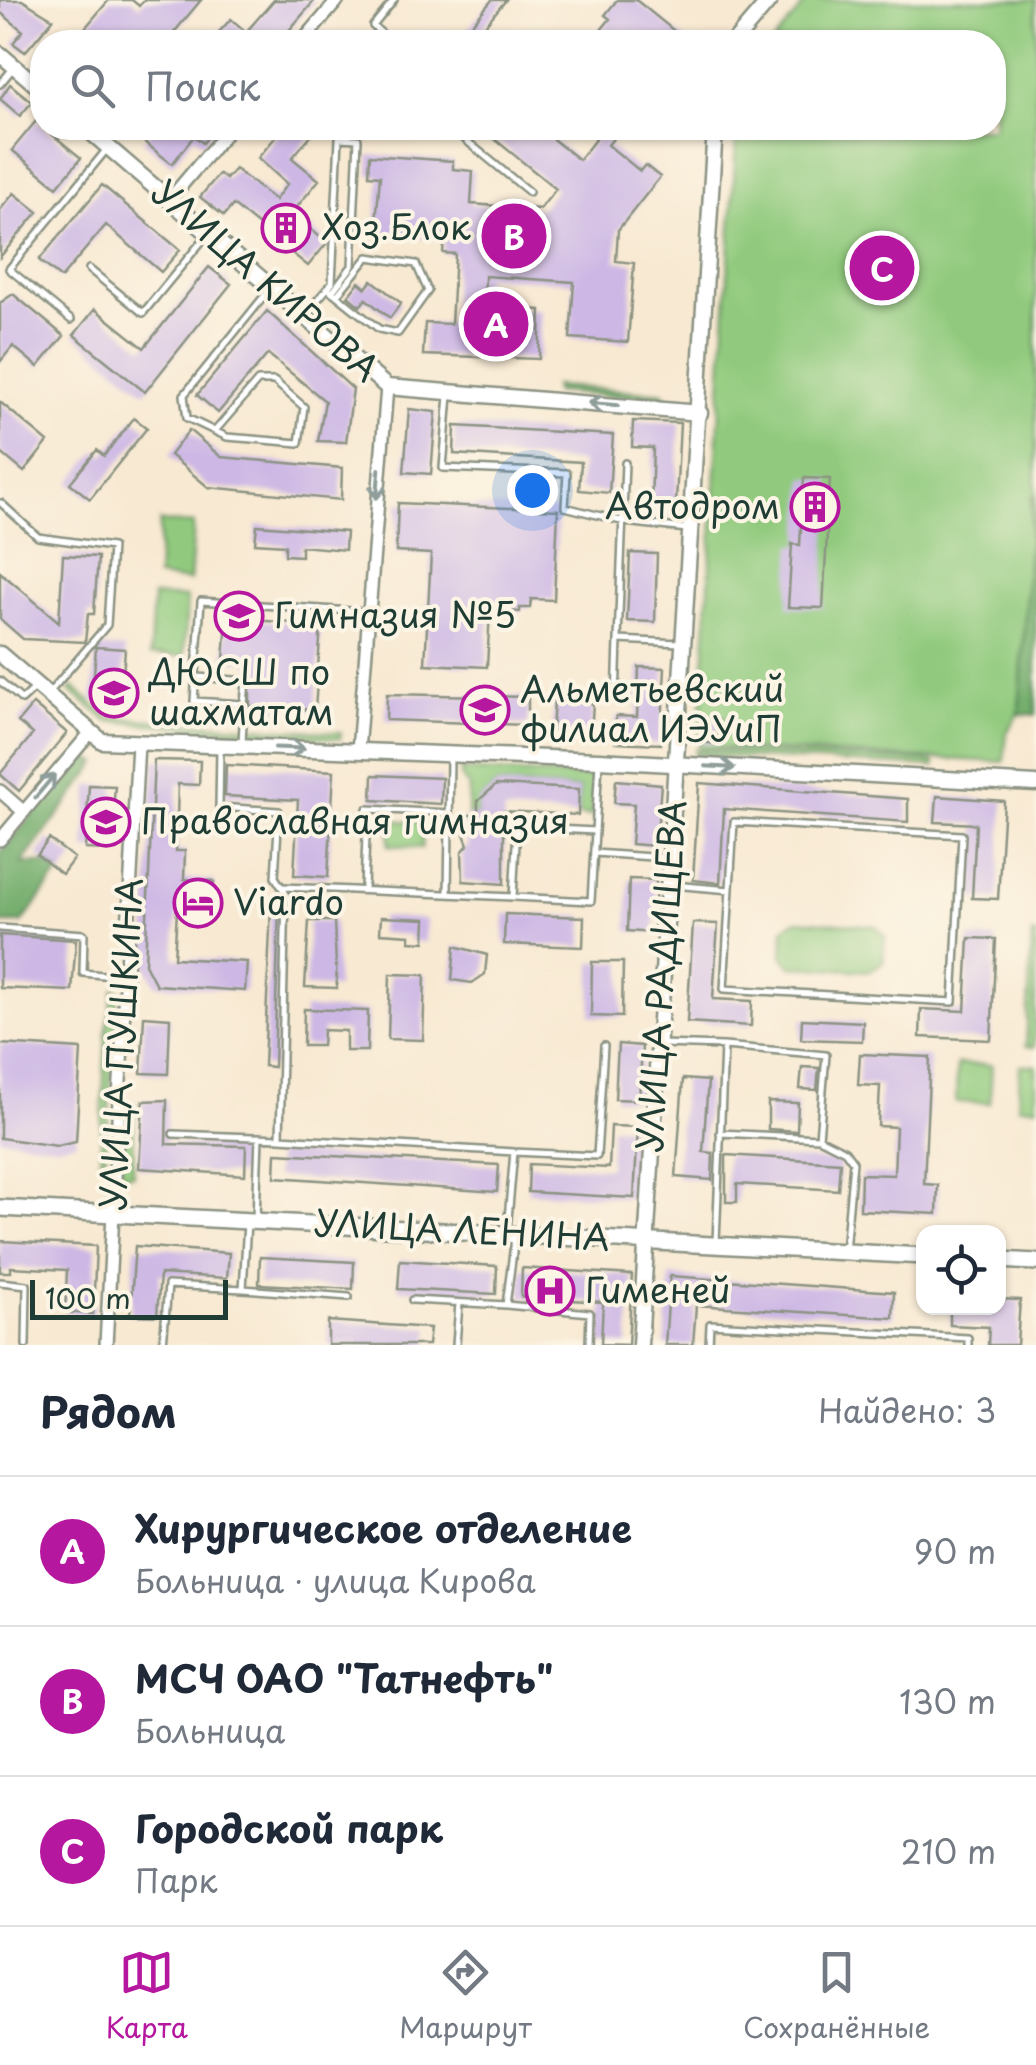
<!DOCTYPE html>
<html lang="ru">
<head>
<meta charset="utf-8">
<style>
  body { margin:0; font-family:"Playpen Sans",sans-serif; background:#f6f6f7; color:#1f2937 }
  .controls { position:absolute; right:30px; bottom:30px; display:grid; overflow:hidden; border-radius:20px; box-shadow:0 2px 8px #0004 }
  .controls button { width:90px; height:90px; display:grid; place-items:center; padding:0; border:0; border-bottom:2px solid #e0e1e3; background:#fff; color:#1f2937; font:50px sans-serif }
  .scale { position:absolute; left:30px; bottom:25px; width:198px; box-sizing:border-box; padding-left:10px; border:5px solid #1f3d34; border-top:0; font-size:28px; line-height:35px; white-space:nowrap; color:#1f3d34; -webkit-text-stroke:8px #fcf5e5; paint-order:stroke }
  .you { position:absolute; left:532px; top:490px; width:35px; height:35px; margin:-25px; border:8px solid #fff; border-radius:50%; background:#1a73e8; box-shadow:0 0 0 15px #1a73e833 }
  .badge { display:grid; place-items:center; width:65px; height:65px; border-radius:50%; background:#b5179e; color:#fff; font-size:32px; font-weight:700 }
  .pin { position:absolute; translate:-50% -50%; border:5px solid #fff; box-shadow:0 2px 10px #0006 }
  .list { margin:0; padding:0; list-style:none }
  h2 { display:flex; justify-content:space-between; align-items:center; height:130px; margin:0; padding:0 40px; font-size:42px }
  h2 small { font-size:32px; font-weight:400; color:#747a83 }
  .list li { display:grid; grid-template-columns:65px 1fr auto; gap:30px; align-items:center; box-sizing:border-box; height:150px; padding:0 40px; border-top:2px solid #e0e1e3 }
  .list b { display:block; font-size:38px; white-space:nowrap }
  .list p { margin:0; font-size:32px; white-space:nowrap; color:#747a83 }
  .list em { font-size:32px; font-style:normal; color:#747a83 }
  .icon { flex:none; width:55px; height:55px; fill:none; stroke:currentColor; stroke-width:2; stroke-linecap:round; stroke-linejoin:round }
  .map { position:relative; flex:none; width:1036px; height:1345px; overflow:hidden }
  .search { position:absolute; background:#fff; box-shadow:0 2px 8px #0004; left:30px; right:30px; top:30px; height:110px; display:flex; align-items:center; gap:25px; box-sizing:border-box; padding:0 35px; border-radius:40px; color:#747a83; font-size:38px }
  .sheet { height:580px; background:#fff }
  nav { display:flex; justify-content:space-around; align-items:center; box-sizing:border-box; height:140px; border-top:2px solid #e0e1e3; background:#fff; font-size:28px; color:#747a83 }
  nav a { display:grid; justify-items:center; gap:5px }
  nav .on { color:#b5179e }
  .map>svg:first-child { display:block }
  .green { fill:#91ca7e; stroke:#588459; stroke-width:2.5 }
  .forest { fill:#74ae6d; stroke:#4a7650; stroke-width:2.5 }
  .building { fill:#cdb8e5 }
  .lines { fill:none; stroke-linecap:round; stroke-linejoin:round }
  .service-casing { stroke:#8c9383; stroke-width:10 }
  .minor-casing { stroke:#8c9383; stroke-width:16 }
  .tertiary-casing { stroke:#8c9383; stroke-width:19 }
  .secondary-casing { stroke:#8c9383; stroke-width:20 }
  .service { stroke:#fff; stroke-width:5 }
  .minor { stroke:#fff; stroke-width:11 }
  .tertiary { stroke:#fff; stroke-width:14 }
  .secondary { stroke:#fff; stroke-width:15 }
  .oneway { stroke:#8f9e9a }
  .labels { text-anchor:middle; stroke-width:8; stroke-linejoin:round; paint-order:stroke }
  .poi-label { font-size:35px; fill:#1f3d34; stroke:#fcf5e5; text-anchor:start }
  .street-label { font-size:35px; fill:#1f3d34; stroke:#fcf5e5 }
</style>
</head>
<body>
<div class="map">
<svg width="1036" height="1345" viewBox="0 0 1036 1345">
  <rect width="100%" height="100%" fill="#fcf5e5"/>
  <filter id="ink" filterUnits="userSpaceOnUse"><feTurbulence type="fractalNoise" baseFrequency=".01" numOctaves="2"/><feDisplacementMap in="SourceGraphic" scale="20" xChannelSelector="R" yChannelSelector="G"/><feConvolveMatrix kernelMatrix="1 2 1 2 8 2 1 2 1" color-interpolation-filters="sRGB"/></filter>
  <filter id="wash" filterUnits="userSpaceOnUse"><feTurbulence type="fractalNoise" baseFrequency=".0048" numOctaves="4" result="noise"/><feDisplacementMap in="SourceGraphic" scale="40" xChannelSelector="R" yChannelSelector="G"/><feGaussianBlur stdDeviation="2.25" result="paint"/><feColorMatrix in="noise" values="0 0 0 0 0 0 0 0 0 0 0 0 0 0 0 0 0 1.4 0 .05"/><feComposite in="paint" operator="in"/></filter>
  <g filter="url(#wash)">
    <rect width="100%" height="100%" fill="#f8e9d2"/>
    <path class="green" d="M808,0H1036V496H1032L1019,714L1007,732L1004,762L699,747L737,128H994V42H773Z
      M160,522L194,524L190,581L157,577Z
      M153,596L187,598L184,656L150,655Z
      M73,687L109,717L341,733L340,739L107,721L69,690Z
      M695,750L926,761L934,762V767L695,755Z
      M461,770L593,777L592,816L578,815L579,789L496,785L479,801L478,815H468L469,786L461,778Z
      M391,820L424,823L422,848L389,845Z
      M797,920L876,926L885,937L883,962L869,971L791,966L783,956L784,928Z
      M1032,934L1036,935L1034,1047L1026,1046Z
      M114,989L118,991L105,1163L100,1162L106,1034Z
      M957,1064L992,1065L990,1103L956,1102Z
      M1020,1065H1036V1107L1018,1106Z
      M125,1103L134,1104L133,1174H121Z"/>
    <path class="forest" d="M554,386L665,393L664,400L554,392Z
      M1032,496H1036V715L1019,714Z
      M83,755L98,763L22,863H48L59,873L22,923H0V853Z"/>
    <g id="blocks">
      <path class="building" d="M0,0H22L53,19L25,52L13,43L23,31L0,12Z
        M109,0H132L139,6L144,0H201L166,42H73Z
        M274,0H315L279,42H221L226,37L219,32L231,19L246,32Z
        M492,0H506L471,42H457Z
        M617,0H636L688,42H591L610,19L605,15Z
        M10,84L32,102L20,116L0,99Z
        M36,121L81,158L57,187L12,150Z
        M154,128H206L212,132L203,143L194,136L172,164L143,141Z
        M283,128H317L292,158L319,180L292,213L327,243L308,266L233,205L224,216L200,197L219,174L226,179L235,169L275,200L287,184L258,158Z
        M481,128H539L579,160L604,128L615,136L608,145L640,171L645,165L660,177L618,230L616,261L634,263L628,342L570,338L574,282L485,276L484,307L541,310L539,359L423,355L425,323L451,324L455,254L443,253L444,239L375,234L380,176L369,175L370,155L453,161V169L473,171L471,204L540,209L556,189Z
        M102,185L180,250L161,272L106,225L61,278L39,260Z
        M14,193L38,212L0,257V210Z
        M209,267L231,284L145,392L74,335L95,309L144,348Z
        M372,280L401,303L390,318L366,299L360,306L348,296L359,282L366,288Z
        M13,294L64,336L38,367L13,346L0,362V303Z
        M267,311L353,389L346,442L318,441L325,401L268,354L218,413L197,395Z
        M0,402L48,442L24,472L0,452Z
        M409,409L436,412L431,474L404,472Z
        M134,418L147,428L90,499L70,483L97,450L104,456Z
        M633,421L680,423L676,503L651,502L653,448L632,447Z
        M455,426L613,435L609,493L579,490L581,462L454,454Z
        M189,430L221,457L342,468L341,500L208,487L170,455Z
        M804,478L830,479L823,608L788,607L792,544L800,545Z
        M398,503L558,510L554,600L531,599L530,608H520V612L490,610L487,667L425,664L431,554L396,552Z
        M257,525L346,532L345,550L301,546V556L285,555V545L255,543Z
        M630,553L657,554L655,622L627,621Z
        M63,555L98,557L94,614H88L85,642L23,639L0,619V572L59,622Z
        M227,618L321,625L315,710L250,706V662L224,660Z
        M96,647L125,649L121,702L92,700Z
        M639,667L665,668L661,744L615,742L616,716L637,717Z
        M387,694L528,697V725L386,720Z
        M554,700L593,703L591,734L552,731Z
        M33,704L67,733L19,791L0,774L33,734L18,722Z
        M703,719L719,720L717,744L701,742Z
        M154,760L200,761L199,785L178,784L176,851H185L184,879L214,881L212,912L177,911L174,958L247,962L245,991L156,985L145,964Z
        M226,765L334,771L328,877L294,875L298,800L225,796Z
        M373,775L442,778L441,804L372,800Z
        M616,780L661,784L656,846L631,844L634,804L614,803Z
        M699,783L908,799V822L724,809L720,883L693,880Z
        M89,785L115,786L110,850L85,849Z
        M496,785L579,789L578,815L504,811V884L463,881L462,852L468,845L463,831L468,815H478V801Z
        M937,796L1004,801L998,899L972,898L976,824L935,822Z
        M49,839L74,858L62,874L37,855Z
        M629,879L656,880L654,933L627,931Z
        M271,906H279L274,1067L264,1066Z
        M505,914L584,917L583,947L504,944Z
        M381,917L426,919L425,942L410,941V935L380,933Z
        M309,921H334L337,988L305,987Z
        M693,923L718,924L713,999L752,1001L751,1026L687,1022Z
        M0,935L76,940L72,991L0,988Z
        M969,938L996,939L991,1040L920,1037L921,1009L965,1011Z
        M455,946L487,955L485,974L472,983L452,980Z
        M592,962H623L622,1017L591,1016Z
        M390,974L425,975L423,1040L388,1039Z
        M304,1009L368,1011L367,1051H346V1031L323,1030L322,1046H303Z
        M144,1016L170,1018L168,1074L141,1073Z
        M802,1019L863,1022L862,1041L801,1039Z
        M0,1044L81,1049L76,1142L57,1146L0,1138Z
        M618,1044L642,1046L639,1100L615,1099Z
        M860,1054L930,1057L924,1184L938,1185L937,1214L860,1210L861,1174L894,1175L896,1127L878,1126L880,1086L858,1085Z
        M802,1067L819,1068L817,1090L800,1089Z
        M683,1079L708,1081L703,1152L713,1153L712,1180L676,1177Z
        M167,1100L166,1144L246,1146L245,1175L139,1168L143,1101Z
        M768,1102L798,1103L797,1131L768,1129Z
        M611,1126L638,1127L634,1198L528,1192L529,1164L609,1168Z
        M276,1153L499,1165L497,1192L275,1177Z
        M726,1155L840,1162L838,1190L737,1184V1202H726Z
        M0,1241L96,1246L93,1314L65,1312L67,1270L11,1267V1272H0Z
        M135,1246L229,1253L227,1278L160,1274L157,1316L130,1315Z
        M260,1257L354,1262L353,1289L259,1284Z
        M400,1260L497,1266L496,1294L398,1289Z
        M522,1268L632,1275L628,1345L601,1344L603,1302L521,1297Z
        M670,1276L894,1292L893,1318L696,1305L693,1345H665Z
        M998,1299L1020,1300L1017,1345H988L989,1327L950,1325V1308H998Z
        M328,1321L430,1328L428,1345H328Z"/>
    </g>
  </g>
  <g filter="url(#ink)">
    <use href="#blocks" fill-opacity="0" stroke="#8c9383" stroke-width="2.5"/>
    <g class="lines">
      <g class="service-casing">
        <path id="service" d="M392,42L373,26L394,0
          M0,84L14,67
          M451,128L529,192
          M346,138L355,128
          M89,269L143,313L207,235
          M330,290L379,329L398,333L428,291L416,264L368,257L337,295
          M307,312L332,283L339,138L358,139L352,266L332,292
          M71,320L9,269L107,149
          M449,395L443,468L567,473L565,507L625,522L687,529
          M215,431L258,381H274L304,407L299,443L227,437L187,418L184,395L270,289
          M625,463L618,640L680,643
          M1,503L38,537L112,547L107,625L49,693
          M198,677L246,681L244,704
          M0,681L22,700L35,688
          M616,701L618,640
          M242,743L244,704L194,701L201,601L366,612
          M220,747L219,807L279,811L275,877L286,894L280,1138L514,1152L507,1230
          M734,822L962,835L953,1002L724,989Z
          M594,853L667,858
          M673,885L730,890
          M284,887L513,897L517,827L595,831
          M364,889L367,809L449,813
          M448,894L450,757
          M513,897L591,901L599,762
          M0,928L84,934L83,973L123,977
          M661,1044L724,1046L716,1242
          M724,1046L826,1055L819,1138L845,1151L853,1162L845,1251
          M720,1133L819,1138
          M173,1134L280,1138
          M514,1152L597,1156L604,1046
          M256,1219L259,1137
          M515,1237L506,1305L590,1313L589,1345
          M0,1282L27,1285L26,1345
          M243,1289L349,1297
          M412,1300L506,1305
          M163,1345L168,1285L243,1289L247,1222
          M456,1345L459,1303
          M709,1345L710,1324L968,1338V1345"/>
      </g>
      <g class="minor-casing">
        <path id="minor" d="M302,42L338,0
          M170,199L230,128
          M358,751L387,387
          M0,791L24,812
          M0,840L91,732
          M106,1345L138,743"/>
      </g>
      <g class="tertiary-casing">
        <path id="tertiary" d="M734,42L770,0
          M0,54L42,90
          M86,128L387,387L700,413
          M0,654L102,741L599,760L1036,784
          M640,1345L715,128"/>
      </g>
      <g class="secondary-casing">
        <path id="secondary" d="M0,1208L924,1256
          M998,1260L1036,1262"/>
      </g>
      <use href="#service" class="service"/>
      <use href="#minor" class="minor"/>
      <use href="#tertiary" class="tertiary"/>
      <use href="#secondary" class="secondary"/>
    </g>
    <defs><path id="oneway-shaft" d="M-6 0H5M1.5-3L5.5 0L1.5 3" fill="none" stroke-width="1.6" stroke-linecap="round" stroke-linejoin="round" transform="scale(2.5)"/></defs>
    <g class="oneway">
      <use href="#oneway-shaft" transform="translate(603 404) rotate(-175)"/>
      <use href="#oneway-shaft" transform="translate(378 484) rotate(95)"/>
      <use href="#oneway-shaft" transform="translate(290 748) rotate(2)"/>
      <use href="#oneway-shaft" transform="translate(720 767) rotate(3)"/>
      <use href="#oneway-shaft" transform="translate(45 786) rotate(-50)"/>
    </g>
  </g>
  <defs>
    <g id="building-ring" transform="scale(2.5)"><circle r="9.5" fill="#fcf5e5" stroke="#b5179e" stroke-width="1.5"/><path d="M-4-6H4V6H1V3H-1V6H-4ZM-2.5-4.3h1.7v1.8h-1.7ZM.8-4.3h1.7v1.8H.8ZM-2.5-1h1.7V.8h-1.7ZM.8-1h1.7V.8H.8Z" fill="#b5179e"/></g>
    <g id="school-ring" transform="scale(2.5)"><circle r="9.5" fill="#fcf5e5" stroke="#b5179e" stroke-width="1.5"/><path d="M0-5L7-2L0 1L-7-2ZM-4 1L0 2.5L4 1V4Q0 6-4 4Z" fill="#b5179e"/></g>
    <g id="university-ring" transform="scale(2.5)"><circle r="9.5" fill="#fcf5e5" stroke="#b5179e" stroke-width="1.5"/><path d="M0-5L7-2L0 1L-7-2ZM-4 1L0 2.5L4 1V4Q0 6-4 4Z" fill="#b5179e"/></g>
    <g id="hotel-ring" transform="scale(2.5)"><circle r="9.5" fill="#fcf5e5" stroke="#b5179e" stroke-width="1.5"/><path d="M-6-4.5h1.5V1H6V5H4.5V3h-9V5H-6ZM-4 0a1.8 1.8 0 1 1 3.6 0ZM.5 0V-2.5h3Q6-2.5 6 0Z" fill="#b5179e"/></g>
    <g id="hospital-ring" transform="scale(2.5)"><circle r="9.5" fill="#fcf5e5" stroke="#b5179e" stroke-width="1.5"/><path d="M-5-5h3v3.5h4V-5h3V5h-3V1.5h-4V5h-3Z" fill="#b5179e"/></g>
  </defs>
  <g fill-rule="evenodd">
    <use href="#building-ring" x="286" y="228"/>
    <use href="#building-ring" x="815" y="507"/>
    <use href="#school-ring" x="239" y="616"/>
    <use href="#school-ring" x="114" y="693"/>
    <use href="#university-ring" x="485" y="710"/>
    <use href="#school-ring" x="106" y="822"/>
    <use href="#hotel-ring" x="198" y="903"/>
    <use href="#hospital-ring" x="550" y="1291"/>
  </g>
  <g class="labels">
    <g class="poi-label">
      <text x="321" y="240">Хоз.Блок</text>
      <text x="780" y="519" text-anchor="end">Автодром</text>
      <text x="274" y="628">Гимназия №5</text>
      <text x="149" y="685">ДЮСШ по<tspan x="149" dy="40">шахматам</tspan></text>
      <text x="520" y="702">Альметьевский<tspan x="520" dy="40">филиал ИЭУиП</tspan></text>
      <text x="141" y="834">Православная гимназия</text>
      <text x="233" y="915">Viardo</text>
      <text x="585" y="1303">Гименей</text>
    </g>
    <g class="street-label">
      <text transform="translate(265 281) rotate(41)" y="12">УЛИЦА КИРОВА</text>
      <text transform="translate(662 976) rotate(-86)" y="12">УЛИЦА РАДИЩЕВА</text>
      <text transform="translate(122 1044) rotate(-87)" y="12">УЛИЦА ПУШКИНА</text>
      <text transform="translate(462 1231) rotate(3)" y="12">УЛИЦА ЛЕНИНА</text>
    </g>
  </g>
</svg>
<div class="controls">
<button><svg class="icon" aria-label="locate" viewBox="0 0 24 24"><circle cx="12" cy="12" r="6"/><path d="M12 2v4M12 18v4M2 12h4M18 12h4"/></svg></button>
</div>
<div class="scale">100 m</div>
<div class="you"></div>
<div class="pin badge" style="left:496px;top:324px">A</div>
<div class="pin badge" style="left:514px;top:236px">B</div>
<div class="pin badge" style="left:882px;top:268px">C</div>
<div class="search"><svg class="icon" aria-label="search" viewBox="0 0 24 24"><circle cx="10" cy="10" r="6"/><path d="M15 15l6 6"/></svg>Поиск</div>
</div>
<section class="sheet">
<h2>Рядом<small>Найдено: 3</small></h2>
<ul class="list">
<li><span class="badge">A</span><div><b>Хирургическое отделение</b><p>Больница · улица Кирова</p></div><em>90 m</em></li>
<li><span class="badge">B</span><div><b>МСЧ ОАО &quot;Татнефть&quot;</b><p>Больница</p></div><em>130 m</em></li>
<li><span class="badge">C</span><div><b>Городской парк</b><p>Парк</p></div><em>210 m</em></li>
</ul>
</section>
<nav>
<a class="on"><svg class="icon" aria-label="map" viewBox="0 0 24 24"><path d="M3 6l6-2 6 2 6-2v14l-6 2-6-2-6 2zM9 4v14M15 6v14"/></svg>Карта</a>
<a><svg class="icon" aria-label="directions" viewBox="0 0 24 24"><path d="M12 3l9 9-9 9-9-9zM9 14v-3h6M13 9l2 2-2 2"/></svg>Маршрут</a>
<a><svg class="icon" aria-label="saved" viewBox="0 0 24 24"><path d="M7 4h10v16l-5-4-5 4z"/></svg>Сохранённые</a>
</nav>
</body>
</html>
